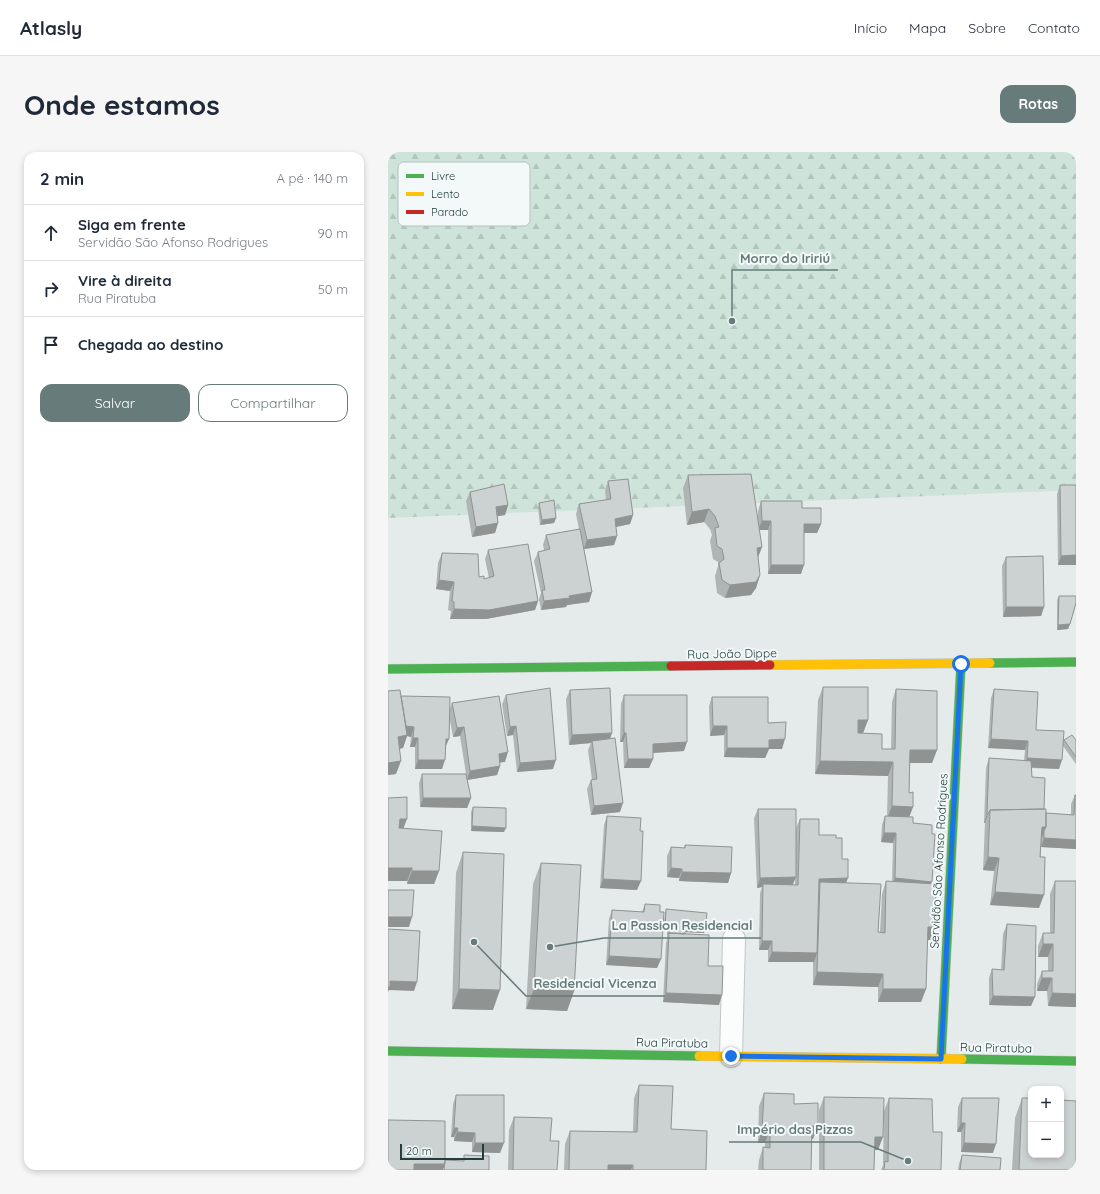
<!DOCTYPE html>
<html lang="pt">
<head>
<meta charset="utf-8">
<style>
  body { margin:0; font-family:Quicksand,sans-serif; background:#f6f6f7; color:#1f2937 }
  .controls { position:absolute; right:12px; bottom:12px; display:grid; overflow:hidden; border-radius:8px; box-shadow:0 2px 6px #0003 }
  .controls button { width:36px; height:36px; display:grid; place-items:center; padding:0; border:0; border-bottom:1px solid #e0e1e3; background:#fff; color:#1f2937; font:20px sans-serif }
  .scale { position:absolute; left:12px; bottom:10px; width:84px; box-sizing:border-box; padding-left:4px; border:2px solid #223f3e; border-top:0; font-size:11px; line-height:14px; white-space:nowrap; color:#223f3e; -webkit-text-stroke:3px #f3f9f8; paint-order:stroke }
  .stop { position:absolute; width:12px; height:12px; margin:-9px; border:3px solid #1a73e8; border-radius:50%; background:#fff }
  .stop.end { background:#1a73e8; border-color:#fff; box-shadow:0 1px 4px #0008 }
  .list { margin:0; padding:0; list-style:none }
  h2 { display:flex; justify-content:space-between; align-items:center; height:52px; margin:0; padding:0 16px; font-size:17px }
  h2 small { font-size:13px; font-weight:400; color:#747a83 }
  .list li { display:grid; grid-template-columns:26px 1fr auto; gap:12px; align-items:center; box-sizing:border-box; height:56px; padding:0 16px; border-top:1px solid #e0e1e3 }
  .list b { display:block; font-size:15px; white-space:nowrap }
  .list p { margin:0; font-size:13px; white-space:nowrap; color:#747a83 }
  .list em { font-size:13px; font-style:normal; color:#747a83 }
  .actions { display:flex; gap:8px; padding:12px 16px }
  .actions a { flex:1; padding:9px 0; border:1px solid #667b7a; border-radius:12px; text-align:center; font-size:14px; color:#667b7a }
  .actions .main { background:#667b7a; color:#fff }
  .icon { flex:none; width:22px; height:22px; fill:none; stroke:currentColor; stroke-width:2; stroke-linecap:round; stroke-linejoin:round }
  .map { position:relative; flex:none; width:688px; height:1018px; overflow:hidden; border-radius:12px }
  header { display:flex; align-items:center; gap:24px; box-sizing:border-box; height:56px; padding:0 20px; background:#fff; border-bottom:1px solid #e0e1e3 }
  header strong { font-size:19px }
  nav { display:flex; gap:22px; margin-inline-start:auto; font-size:14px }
  .intro { display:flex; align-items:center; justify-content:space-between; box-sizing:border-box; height:96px; padding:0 24px }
  h1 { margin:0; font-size:28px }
  .button { padding:10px 18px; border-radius:12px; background:#667b7a; color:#fff; font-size:14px; font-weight:700 }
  main { display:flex; gap:24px; padding:0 24px }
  aside { flex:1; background:#fff; border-radius:12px; box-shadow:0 2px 6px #0003 }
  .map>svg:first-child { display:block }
  .forest { fill:url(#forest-firs) }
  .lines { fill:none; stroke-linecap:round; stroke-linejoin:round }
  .street-casing { stroke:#c2c7c7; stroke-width:24 }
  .fast-casing { stroke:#c0c8c7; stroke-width:10 }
  .slow-casing { stroke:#c0c8c7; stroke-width:10 }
  .jam-casing { stroke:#c0c8c7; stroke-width:10 }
  .street { stroke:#fbfcfc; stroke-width:22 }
  .fast { stroke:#4caf50; stroke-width:9 }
  .slow { stroke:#ffc107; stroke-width:9 }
  .jam { stroke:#c62828; stroke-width:9 }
  .wall { fill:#afb5b4; fill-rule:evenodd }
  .shaded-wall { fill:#8f9392 }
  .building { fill:#ccd2d1; stroke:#8f9392 }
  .route { stroke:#1a73e8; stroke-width:5 }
  .labels { text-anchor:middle; stroke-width:4; stroke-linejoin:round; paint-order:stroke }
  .street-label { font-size:12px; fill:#223f3e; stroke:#f3f9f8 }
  .key { fill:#f3f9f8; stroke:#b4c1c0; stroke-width:1 }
  .key-label { font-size:11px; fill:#223f3e }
  .leader { fill:none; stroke:#667b7a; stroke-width:1.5 }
  .callout-dot { fill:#667b7a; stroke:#f3f9f8; stroke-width:1.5 }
  .callout-label { font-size:13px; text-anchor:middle; font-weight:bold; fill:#667b7a; stroke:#f3f9f8; stroke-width:4; stroke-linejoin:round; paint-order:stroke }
</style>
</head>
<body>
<header>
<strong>Atlasly</strong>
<nav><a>Início</a><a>Mapa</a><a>Sobre</a><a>Contato</a></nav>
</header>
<div class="intro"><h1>Onde estamos</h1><a class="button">Rotas</a></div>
<main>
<aside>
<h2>2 min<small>A pé · 140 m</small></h2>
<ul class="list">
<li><svg class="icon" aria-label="ahead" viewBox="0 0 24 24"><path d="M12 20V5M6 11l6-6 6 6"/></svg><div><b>Siga em frente</b><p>Servidão São Afonso Rodrigues</p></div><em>90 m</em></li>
<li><svg class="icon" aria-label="right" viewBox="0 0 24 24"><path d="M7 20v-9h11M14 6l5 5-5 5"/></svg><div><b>Vire à direita</b><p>Rua Piratuba</p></div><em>50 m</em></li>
<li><svg class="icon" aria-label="arrive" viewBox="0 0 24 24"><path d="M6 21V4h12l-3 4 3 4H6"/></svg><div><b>Chegada ao destino</b></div></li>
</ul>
<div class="actions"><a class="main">Salvar</a><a>Compartilhar</a></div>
</aside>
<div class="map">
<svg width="688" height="1018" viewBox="0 0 688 1018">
  <defs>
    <pattern id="forest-firs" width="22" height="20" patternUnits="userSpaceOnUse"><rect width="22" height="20" fill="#cee4db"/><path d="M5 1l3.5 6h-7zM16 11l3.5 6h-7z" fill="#b1c5bd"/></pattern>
  </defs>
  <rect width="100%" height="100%" fill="#e5eaea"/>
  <path class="forest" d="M0,0H688V338L0,366Z"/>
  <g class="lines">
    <g class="street-casing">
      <path id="street" d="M343,904L346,787"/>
    </g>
    <g class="fast-casing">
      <path id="fast" d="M602,511L688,510
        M0,517L283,514
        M0,899L311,904
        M553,907L573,512
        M574,907L688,909"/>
    </g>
    <g class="slow-casing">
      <path id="slow" d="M382,513L602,511
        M311,904L574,907"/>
    </g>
    <g class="jam-casing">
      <path id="jam" d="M283,514L382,513"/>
    </g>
    <use href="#street" class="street"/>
    <use href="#fast" class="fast"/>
    <use href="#slow" class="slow"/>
    <use href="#jam" class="jam"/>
  </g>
  <path class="wall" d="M300,323L370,373V359L373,349L414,356L433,372L429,381H416L413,422H380V378H371L374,395L370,405L372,423L368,436L363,443L337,446L329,441L327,424L330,414V410L325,407L322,389L324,383L322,377L316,370L299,373L295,336Z
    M220,329L245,363L242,372L228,375L229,384L226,393L196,397L204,440L201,450L179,453L178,455L153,458L151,447L153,441L146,409L150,400L156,398L155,393L158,383L191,377L188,362L191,352L218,348L217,338Z
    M672,333L688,413H670L669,342Z
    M82,340L120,353L117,363L109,364L110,371L107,381L84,385L78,349Z
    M151,351L168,366L166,371L152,373L150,356Z
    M100,398L150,449L147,458L98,467H62L63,459L60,458L62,439L48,437L50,411L54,401L91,425L96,427L101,426L97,407Z
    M618,405L656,455L653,464L615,465L614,414Z
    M671,444L682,472L680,477L669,478V448Z
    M435,535L480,568L475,581L494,597H503L504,550L508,537L549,598L544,611H522L521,641L525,655L521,665L525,671L544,732L547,775L542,788H539L538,837L533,850H490V835L425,833V810H380V798H371L372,741L374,735L369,736L366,666L370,657L408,701V676L412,667L431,683L448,686L454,707L458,731L490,780H492L494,742L498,729L504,730L505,691L493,690L494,673L497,664H499L500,624L427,622L430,548ZM407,726V733H405Z
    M606,537L648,578L675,589L676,588H688V612L675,594L671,617L643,616L644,625L658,661L683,663V652L687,643H688V697L653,695L651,756L602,753L606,719L595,718L597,671H596L598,616L601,606L636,609L637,598L600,596L603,546Z
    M182,538L222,587L232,660L203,663L199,637L203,628H204L200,598L203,591L181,593L178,547Z
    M0,539L13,544L61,559L64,551L117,610H112V614L109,623L79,628L72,584L65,585L61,563L57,596L54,617H27V595H22L23,585L19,584L15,596L11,597L8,622L0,623Z
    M118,543L165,617L129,620L125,583L119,584L114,552Z
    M236,543L296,599L265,601V607L261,616H236L235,590H232L233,552Z
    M324,545L380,571L394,597H381L377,606L336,605V583L322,584L321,554Z
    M34,622L83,646L79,656L32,655L31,631Z
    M0,646L16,677L51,719L46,732H19V729H0Z
    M85,655L116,680L83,679V660Z
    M219,664L249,738L212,736L216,673Z
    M297,693L343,721L340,731L291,729V726L279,725V704L283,695L296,696Z
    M75,700L105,858L64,857L68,721Z
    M153,711L186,839L179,859L138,857L145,732Z
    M667,729L688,855L660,854L659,839H649V832L654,819H660V805H650V794L655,781H662V742Z
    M257,752L273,807L269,816L218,813L221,767L224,758L254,760Z
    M278,757L316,781L297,780V782L320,814L331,853L275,850L278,791L279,787V779H275L277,762Z
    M619,772L643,854L601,853V826L604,817L613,818L615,782Z
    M251,933L283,977L318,1018H176L177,992L182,979L245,980L246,946Z
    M376,941L406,952L430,974L425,987H423V1018H370L371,1008L375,995H377V991H370L371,954Z
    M68,943L112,1001L84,1000V990L66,989V985H63L65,952Z
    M436,945L490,998H486V1018H431V958Z
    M501,946L545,980L553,1018H493L495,1013L496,959Z
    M574,946L605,1001L573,1000V980H569L570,955Z
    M634,946L688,1018H624L627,966Z
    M126,965L162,989L169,1018H120L121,978Z
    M574,1003L612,1018H570L571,1012Z"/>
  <path class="shaded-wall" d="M120,353L117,363L105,365L108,355Z
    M321,357L316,370L299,373L304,360Z
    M245,363L242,372L223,376L227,367Z
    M168,366L166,371L152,373L154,368Z
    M374,369H383L380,378H370Z
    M110,371L107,381L84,385L88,375Z
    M416,372H433L429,381H413Z
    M229,384L226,393L196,397L199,388Z
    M374,395L369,408V396Z
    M688,403V413H670L673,404Z
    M383,413H416L413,422H380Z
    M372,423L368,436L363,443L337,446L342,433Z
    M51,428L66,430L62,439L48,437Z
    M204,440L201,450L179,453L178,455L153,458L156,449Z
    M150,449L147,458L98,467H62L66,457Z
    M618,455H656L653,464L615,465Z
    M682,472L680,477L669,478L670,473Z
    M470,568H480L475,581H466Z
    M16,574L26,575L23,585L19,584L15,596L5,598L10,585Z
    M128,574L125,583L119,584L122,575Z
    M325,574H339L336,583L322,584Z
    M76,575L72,584L65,585L69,576Z
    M224,581L221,590L204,589L203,591L181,593L184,583Z
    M236,581H238L235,590H232Z
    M25,586H30L27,595H22Z
    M58,587H61L57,596Z
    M397,587L394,597H381L377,606L336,605L339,596L381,588Z
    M603,587L640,589L637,598L600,596Z
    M299,590L296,599L262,601L265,592Z
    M522,598H549L544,611H517Z
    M120,600L117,610L108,611L111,602Z
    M639,606L674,608L671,617L636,615Z
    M240,607H265L261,616H236Z
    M30,608H57L54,617H27Z
    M168,608L165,617L129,620L132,611Z
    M13,609L8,622L0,623V611Z
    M432,609L505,610L500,624L427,622Z
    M112,614L109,623L79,628L82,619Z
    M35,646H83L79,656L32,655Z
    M235,651L232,660L203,663L206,654Z
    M504,654L525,655L520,668L499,667Z
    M599,662H600L597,671H596Z
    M12,667H19L14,680H7Z
    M84,674L118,676L116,680L83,679Z
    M654,675H658L653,688Z
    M496,681H508L505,691L493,690Z
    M656,686L688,688V697L653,695Z
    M600,705L611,706L606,719L595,718Z
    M0,716H24L19,729H0Z
    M283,716L294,717L291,726L279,725Z
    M24,719H51L46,732H19Z
    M294,720L343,721L340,731L291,729Z
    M408,725L404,734L375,732L374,735L369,736L372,726Z
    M460,726L456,736L432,730L430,736L431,727Z
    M507,726L544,730L541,739L504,735Z
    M215,727L253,729L249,738L212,736Z
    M607,740L656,743L651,756L602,753Z
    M0,765H24L21,775H0Z
    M277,774L281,775L279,779H275Z
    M540,775H547L542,788H535Z
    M297,776L317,777L316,781L295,780Z
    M374,789H384L380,798H371Z
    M655,792H665L660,805H650Z
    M384,800L429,801L426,810H380Z
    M221,804L273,807L269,816L218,813Z
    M429,820L495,822L490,835L425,833Z
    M654,826H664L659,839H649Z
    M2,829L29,830L26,839L1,838L0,840V834Z
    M71,837L112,838L105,858L64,857Z
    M146,837L186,839L179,859L138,857Z
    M495,837H538L533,850H490Z
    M278,841L334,843L331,853L275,850Z
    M664,841L688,842V855L660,854Z
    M605,844L647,845L643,854L601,853Z
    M573,971H577L573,980H569Z
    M424,974H430L425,987H419Z
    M66,976H70L66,985H63Z
    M374,978H382L377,991H370Z
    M69,980L87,981L84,990L66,989Z
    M487,985H495L490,998H482Z
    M87,991H116L112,1001L84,1000Z
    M576,991L608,992L605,1001L573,1000Z
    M26,1012H57L55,1018H24Z
    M220,1013H245L243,1018H218Z"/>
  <path class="building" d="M363,322L374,395L369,396L372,423L368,430L342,433L334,428L331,411L336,407L334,397L329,394L327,376L331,375L327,364L321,357L304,360L300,323Z
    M240,327L245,363L227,367L229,384L199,388L191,352L223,347L220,329Z
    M116,332L120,353L108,355L110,371L88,375L82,340Z
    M672,333H688V403L673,404Z
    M166,348L168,366L154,368L151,351Z
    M373,349H414V356H433V372H416V413H383V369H374Z
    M192,377L204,440L181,444L182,446L156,449L154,438H157L150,400L162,397L158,383Z
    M140,392L150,449L101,458L66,457V450L64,449L66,430L51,428L54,401L90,402L91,425L96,424V427L106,424L100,398Z
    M655,404L656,455H618V405Z
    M671,444H688V451L682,472L670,473Z
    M435,535H480V568H470V581L494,582V597H507L508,537L549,539V598H522L521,641L525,640V655L504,654L505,610L432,609Z
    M162,536L168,608L132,611L128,574L122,575L118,543Z
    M222,536L224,581L184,583L182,538Z
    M606,537L650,540L648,578L676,579L674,608L639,606L640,589L603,587Z
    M12,538L19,583L10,585L13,609L0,611V539Z
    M236,543H299V590L265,592V607H240L238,581H236Z
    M13,544L62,545L61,587H58L57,608H30V586H25L26,575L18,574Z
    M111,544L120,600L111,602L112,614L82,619L76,575L69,576L64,551Z
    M324,545H380V571L398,570L397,587L381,588V596H339V574H325Z
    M684,583L688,588V605L676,588Z
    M227,586L235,651L206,654L203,628L209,627L204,589Z
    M601,606L643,609L644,625L657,626L656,657L602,658L600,662H599Z
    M34,622H78L83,646H35Z
    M687,643H688V688L656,686V679L658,675V661L686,663Z
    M19,645V667H12L11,676L54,679L51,719H24V716H0V646Z
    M85,655L118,656V676L84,674Z
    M370,657H408V725L372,726Z
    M658,657V675H654L652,705H657L656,743L607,740L611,706L600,705L602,658Z
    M219,664L253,666L252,679H255L253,729L215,727Z
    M497,664L525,665V671L544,673V682H547L544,730L507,726L508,681H496Z
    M412,667H431V683H448V686H454V707H460V726L431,727L429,801L384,800V789H374L375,732L410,733Z
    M297,693L344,695L343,721L294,720V717L283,716V695L297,696Z
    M75,700L116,702L112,838L71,837Z
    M153,711L193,713L186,839L146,837Z
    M498,729L548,732L547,775H540L538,837H495V822L429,820L432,730L493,732L490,780L497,781Z
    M667,729H688V842L664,841V826H654V819H665V792H655V781H666Z
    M0,738H26L24,765H0Z
    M257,752L272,753V760H276L273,807L221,804L224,758L256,760Z
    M278,757L319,761L317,777L297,776V782L281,781V782V775L277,774Z
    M619,772L648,774L647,845L605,844L604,817L616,818Z
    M0,777L32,779L29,830L2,829V835H0Z
    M281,781L321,783L320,814H335L334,843L278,841Z
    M251,933L285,934L283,977L319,979L318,1018H245V1013H220V1018H181L182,979L249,980Z
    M376,941L406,942V952L430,951V974H424L423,1018H375V995L382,996V978H374Z
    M68,943H116V991H87V981L69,980L70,976H66Z
    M436,945L496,946L495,985H487L486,1018H436Z
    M501,946L544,947L545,980H554L553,1018H496L497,1009L500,1010Z
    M574,946H611L608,992L576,991L577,971H573Z
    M634,946H643V1003H673V948L688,949V1018H631Z
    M126,965L164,966L162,989H171L169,1018H125Z
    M0,968L57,969V1012H26V1018H0Z
    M76,1003L101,1004V1018H56L57,1008L76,1009Z
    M574,1003L613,1006L612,1018H572Z"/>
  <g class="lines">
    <path class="route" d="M343,904L553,907L573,512"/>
  </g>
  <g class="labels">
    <g class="street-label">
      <text transform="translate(344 502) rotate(-1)" y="4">Rua João Dippe</text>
      <text transform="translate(551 709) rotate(-87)" y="4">Servidão São Afonso Rodrigues</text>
      <text transform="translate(284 891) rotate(1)" y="4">Rua Piratuba</text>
      <text transform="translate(608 896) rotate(1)" y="4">Rua Piratuba</text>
    </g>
  </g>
  <rect x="10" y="10" width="132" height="64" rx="6" class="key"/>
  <rect x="18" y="22" width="18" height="4" fill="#4caf50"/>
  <rect x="18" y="40" width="18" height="4" fill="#ffc107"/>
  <rect x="18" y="58" width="18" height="4" fill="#c62828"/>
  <g class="key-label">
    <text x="43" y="28">Livre</text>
    <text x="43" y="46">Lento</text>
    <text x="43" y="64">Parado</text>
  </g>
  <path class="leader" d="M344 169L344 118H450M162 795L216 786H373M86 790L138 844H277M520 1009L473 990H341"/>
  <g class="callout-dot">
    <circle cx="344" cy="169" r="4"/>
    <circle cx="162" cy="795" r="4"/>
    <circle cx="86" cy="790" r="4"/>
    <circle cx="520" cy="1009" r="4"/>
  </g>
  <g class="callout-label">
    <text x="397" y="111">Morro do Iririú</text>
    <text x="294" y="778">La Passion Residencial</text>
    <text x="207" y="836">Residencial Vicenza</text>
    <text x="407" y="982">Império das Pizzas</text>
  </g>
</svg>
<div class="controls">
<button>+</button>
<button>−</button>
</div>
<div class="scale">20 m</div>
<div class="stop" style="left:573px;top:512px"></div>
<div class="stop end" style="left:343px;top:904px"></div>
</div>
</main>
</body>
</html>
